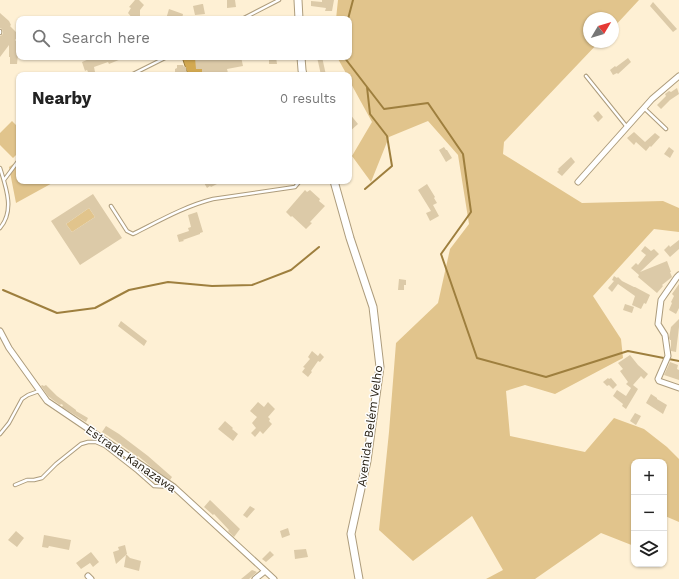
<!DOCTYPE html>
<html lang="en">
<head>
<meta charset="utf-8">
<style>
  body { margin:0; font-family:"Work Sans",sans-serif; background:#f2f2f2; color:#222 }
  .controls { position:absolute; right:12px; bottom:12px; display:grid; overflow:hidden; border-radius:8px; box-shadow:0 1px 3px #0004 }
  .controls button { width:36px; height:36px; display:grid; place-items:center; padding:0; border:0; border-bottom:1px solid #e0e0e0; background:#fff; color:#222; font:20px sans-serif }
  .compass { position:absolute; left:583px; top:12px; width:36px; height:36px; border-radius:50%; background:#fff; box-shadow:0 1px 3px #0004; rotate:52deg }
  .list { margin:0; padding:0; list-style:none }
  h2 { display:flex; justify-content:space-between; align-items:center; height:52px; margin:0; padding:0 16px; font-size:17px }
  h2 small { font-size:13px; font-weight:400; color:#767676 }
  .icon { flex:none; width:22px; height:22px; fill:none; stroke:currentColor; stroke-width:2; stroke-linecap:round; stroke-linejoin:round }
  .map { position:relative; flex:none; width:679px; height:579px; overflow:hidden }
  .search { position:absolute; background:#fff; box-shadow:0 1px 3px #0004; left:16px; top:16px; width:336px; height:44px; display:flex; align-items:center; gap:10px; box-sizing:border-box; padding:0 14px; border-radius:8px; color:#767676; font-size:15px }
  .panel { position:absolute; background:#fff; box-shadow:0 1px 3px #0004; left:16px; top:72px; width:336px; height:112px; border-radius:8px }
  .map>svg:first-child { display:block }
  .green { fill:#e1c48c }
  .water { fill:#d3a951; stroke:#9e7f3e }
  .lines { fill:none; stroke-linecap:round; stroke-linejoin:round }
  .stream { stroke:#9e7f3e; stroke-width:2 }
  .building { fill:#dccaa8; fill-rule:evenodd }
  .service-casing { stroke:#ad9c7c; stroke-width:4.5 }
  .minor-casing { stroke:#ad9c7c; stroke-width:7 }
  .secondary-casing { stroke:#ad9c7c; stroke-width:9 }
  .service { stroke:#fff; stroke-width:2.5 }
  .minor { stroke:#fff; stroke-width:5 }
  .secondary { stroke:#fff; stroke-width:7 }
  .labels { text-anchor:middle; stroke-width:3; stroke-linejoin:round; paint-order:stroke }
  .street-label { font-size:12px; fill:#241d10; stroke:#fefefe }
</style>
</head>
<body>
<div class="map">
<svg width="679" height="579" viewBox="0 0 679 579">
  <rect width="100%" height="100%" fill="#fef0d4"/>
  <path class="green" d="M338,0H639L613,28V18H589V42H599L504,142L503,154L582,203L663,201L679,208V232L654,229L593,296L621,339L623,358L555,394L525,385L506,391L510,436L585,452L614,418L644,429L667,447L679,459V522L665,516L664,517V462H634V546L601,533L535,579H486L503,570L472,516L413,561L379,530L389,432L396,343L438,303L450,249L469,224L458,155L428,121L389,137L371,182L352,156L372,122L349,80V75H347L337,57H349V19H336Z
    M12,121L19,128V152L13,158L0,145V133Z
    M19,160V181H56L16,203L9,167Z
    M89,208L95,217L72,232L66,224Z"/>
  <path class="water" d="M182,57H207L210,75H188Z"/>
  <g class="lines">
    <path class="stream" d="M348,19L353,0
      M344,57L384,109L428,103L463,154L471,212L441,254L477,358L546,377L628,351L679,361
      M365,189L392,166L387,136L370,114L367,87
      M3,290L57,313L95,308L129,290L168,282L212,286L252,285L291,270L319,247"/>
  </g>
  <path class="building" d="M135,0H139L144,5L140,10V19H133L128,13L131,8L129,7Z
    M227,0H235L236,7L227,8Z
    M322,0H334L332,11H325L326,8L311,6V1L322,2Z
    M653,2L677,29L673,32L650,6Z
    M202,4H203L205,14L195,15L193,6Z
    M169,9L183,14L182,19H166Z
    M0,13L9,21L11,25L10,26L19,35V36L15,40L19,44L17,64H10V57H9V45L0,57V36L2,35L3,33L2,29L0,28Z
    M94,57H126L109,64L108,62L94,67L95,72L89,74L87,70L85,71L82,62Z
    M201,57H241L243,66L227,69L228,73L211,75H202V69H196L195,58Z
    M269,57H276L277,64H269Z
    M317,57H322L326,75H321Z
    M628,58L631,62L618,74L617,73L613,75L610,70L615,66L616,67Z
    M177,65H183L184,67H186L187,75H175V69L177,68Z
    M677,88L679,94L670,100L661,109L657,105L666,96L665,94L669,91L671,92Z
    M598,111L603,117L598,122L593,116Z
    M349,113L358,124L349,132Z
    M634,132L645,142L655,133L660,137L651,147L650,146L646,151L636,142L634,145L627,138Z
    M444,147L446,150H447L452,158L446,162L439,150Z
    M669,147L674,151L670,158L664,154Z
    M571,157L575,162L562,176L557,172L559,170L558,169Z
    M203,181H223L211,187L210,186L207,188Z
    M427,184L435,197L434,198L437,203L433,205L439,216L430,221L426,213L431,211L418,190Z
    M305,190L307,192L310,190L320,199L319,201L325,206L310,222L312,223L306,229L292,216L291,217L286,212Z
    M93,194L122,238L80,265L51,221ZM89,208L95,217L72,232L66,224Z
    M197,212L203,232L200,233V234L183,240L184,241L179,242L177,235L189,231L188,228L191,227L188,215Z
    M679,240V249L670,257L664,250L669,245L670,247Z
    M645,246L651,251L654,249L659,254L640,272L667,261L671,272H670L672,277L662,285L663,286L657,293L638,277L639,275L631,268L636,263L638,265L646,255L641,251Z
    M614,276L617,278L618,277L622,281L634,287H635L650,295L646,304L644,303L641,309L632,305L635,296L618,284L612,292L608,288L614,281L612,280Z
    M399,279L406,280V285H404V290H398Z
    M679,284V308L676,314L669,310L672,303L671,302L674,296L672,294Z
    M625,304L634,307L632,313L623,310Z
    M679,319V327L676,352L671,351V340H670L669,338L671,327Z
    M121,321L147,341L144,346L118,326Z
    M312,351L318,356L320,353L324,357L320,362L318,361L311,371L312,372L308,377L302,372L305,368L303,367L310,359L308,357Z
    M630,355L638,365L648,374L644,379L641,376L633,385L638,389L626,409L622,406L623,404L613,396L617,390L626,396L631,388L626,384L628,382L620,371L623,369L618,363Z
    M670,362L678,365L677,369L679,370V380L664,375Z
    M608,378L609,379L611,378L617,385L613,389L609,385L607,386L603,382Z
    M42,385L44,386L46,385L57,396L76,410V411L88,418L86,422L62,407L63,405L61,404L60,405L53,400L48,396L41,386Z
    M651,394L657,398V399L667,405L663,414L646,403Z
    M258,402L264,407L268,402L275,409L268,417L270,419L269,421L272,424L263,434L260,431L255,437L251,433L256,428L252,423L257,417L250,411Z
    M635,413L641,416L636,425L630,421Z
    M225,421L233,428L232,429L238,434L233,441L218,429Z
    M106,426L119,434L148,456L172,477L170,480L155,470L138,456L137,457L134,454L107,435L102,432Z
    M210,500L240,529L234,537L228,531L229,530L214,514L213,515L204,507Z
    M250,506L255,509L247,518L243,515Z
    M288,528L290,535L282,538L280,531Z
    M16,531L24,538L17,547L8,540Z
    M44,535L71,540L69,550L49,546L48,548L42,547Z
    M125,545L127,554H126L130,558L141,561L139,571L124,567L126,555L116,564L113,552L119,550L118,547Z
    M306,549L308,557L295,559L294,550Z
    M270,551L274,555L266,562L262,559Z
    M91,552L99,562L93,567L90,563L81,569L76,563Z
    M252,570L257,572L249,579H241Z"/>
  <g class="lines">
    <g class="service-casing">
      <path id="service" d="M242,19L279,0
        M0,31V33
        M131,75L167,57
        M586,76L627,127
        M645,109L666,129
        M0,168C6,187 15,211 0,228
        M4,180L19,160
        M111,206L127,231L133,234C159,221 185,206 213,199L295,187L300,181
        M0,434L9,423L22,399L28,395L39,391
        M15,485L27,480H34L42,478L56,464L81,444L88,442H96L105,446L137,471L154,486L173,487"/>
    </g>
    <g class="minor-casing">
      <path id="minor" d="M578,182L652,99L679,76
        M679,275L677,277L661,300L658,324L665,335L668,356L658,379L659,381L679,388
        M0,331L9,348L47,401L174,487L274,579
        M88,576L91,579
        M255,579L265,571"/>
    </g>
    <g class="secondary-casing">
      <path id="secondary" d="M298,0L299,19
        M301,57L302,70L303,75
        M334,181L350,238L373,307L380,367L367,461L351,534L359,579"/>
    </g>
    <use href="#service" class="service"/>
    <use href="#minor" class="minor"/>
    <use href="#secondary" class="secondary"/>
  </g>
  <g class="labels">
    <g class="street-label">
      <text transform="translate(370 426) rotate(-82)" y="4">Avenida Belém Velho</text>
      <text transform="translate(131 459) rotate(35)" y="4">Estrada Kanazawa</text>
    </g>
  </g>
</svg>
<div class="controls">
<button>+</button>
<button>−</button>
<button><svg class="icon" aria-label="layers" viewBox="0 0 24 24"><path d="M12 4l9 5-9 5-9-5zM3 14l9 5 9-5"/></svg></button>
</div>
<svg class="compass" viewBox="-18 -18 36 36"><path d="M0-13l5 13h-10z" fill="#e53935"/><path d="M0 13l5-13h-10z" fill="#767676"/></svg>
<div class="search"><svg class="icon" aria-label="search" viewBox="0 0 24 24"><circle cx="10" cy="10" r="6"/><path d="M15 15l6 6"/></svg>Search here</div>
<section class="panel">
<h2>Nearby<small>0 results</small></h2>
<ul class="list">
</ul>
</section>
</div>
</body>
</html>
